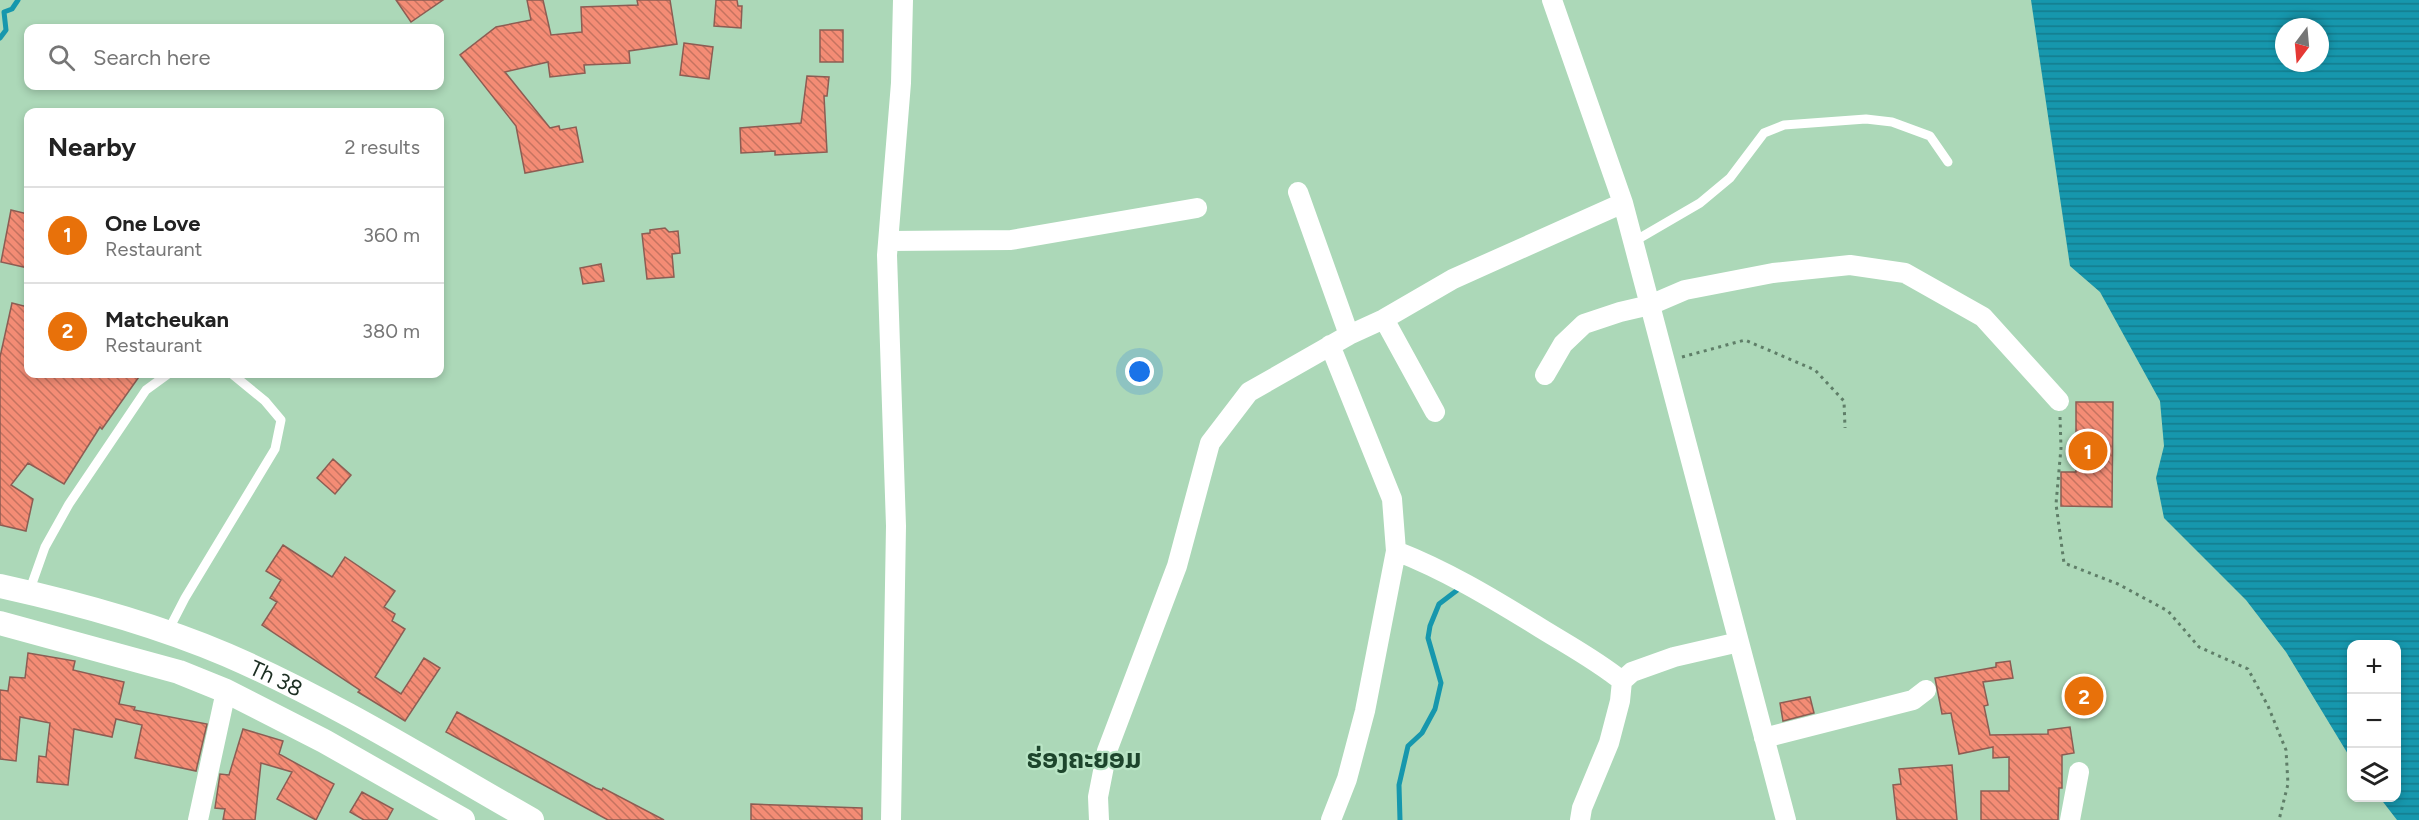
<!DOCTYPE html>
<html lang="en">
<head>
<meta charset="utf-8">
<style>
  body { margin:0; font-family:Figtree,"Noto Sans Lao",sans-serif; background:#f6f6f6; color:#222 }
  .controls { position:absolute; right:18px; bottom:18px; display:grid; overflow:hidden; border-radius:12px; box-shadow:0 3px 9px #0003 }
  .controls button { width:54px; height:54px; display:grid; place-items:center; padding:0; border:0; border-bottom:2px solid #e0e0e0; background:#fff; color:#222; font:30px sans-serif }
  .compass { position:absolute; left:2275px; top:18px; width:54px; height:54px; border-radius:50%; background:#fff; box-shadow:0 3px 9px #0003; rotate:196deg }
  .you { position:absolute; left:1140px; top:372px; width:21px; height:21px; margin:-15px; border:4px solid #fff; border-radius:50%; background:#1a73e8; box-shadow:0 0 0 9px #1a73e833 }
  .badge { display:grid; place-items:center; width:39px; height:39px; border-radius:50%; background:#0b8043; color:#fff; font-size:20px; font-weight:700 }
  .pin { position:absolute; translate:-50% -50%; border:3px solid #fff; box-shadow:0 2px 6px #0006 }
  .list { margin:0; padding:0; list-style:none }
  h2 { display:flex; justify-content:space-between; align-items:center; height:78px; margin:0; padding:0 24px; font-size:26px }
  h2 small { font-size:20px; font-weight:400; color:#767676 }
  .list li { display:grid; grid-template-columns:39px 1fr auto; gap:18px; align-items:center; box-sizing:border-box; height:96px; padding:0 24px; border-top:2px solid #e0e0e0 }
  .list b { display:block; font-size:22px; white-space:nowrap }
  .list p { margin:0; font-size:20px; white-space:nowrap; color:#767676 }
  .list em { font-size:20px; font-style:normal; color:#767676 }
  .icon { flex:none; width:33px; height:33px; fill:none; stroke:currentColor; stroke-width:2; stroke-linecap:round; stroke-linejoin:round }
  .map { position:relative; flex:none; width:2419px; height:820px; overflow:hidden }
  .search { position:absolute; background:#fff; box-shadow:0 3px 9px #0003; left:24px; top:24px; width:420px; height:66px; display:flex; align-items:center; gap:15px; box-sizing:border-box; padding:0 21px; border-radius:12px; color:#767676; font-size:22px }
  .panel { position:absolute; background:#fff; box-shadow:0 3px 9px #0003; left:24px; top:108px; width:420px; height:270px; border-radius:12px }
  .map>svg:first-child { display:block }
  .water { fill:url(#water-rules); fill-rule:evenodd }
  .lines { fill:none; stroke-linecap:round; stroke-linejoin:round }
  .stream { stroke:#1697ad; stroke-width:5 }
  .building { fill:url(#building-back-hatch); stroke:#8c5d53; stroke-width:1.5 }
  .path { stroke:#5f7e68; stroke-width:3; stroke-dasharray:3 4.5; stroke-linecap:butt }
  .service { stroke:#fff; stroke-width:9 }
  .minor { stroke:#fff; stroke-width:20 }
  .tertiary { stroke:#fff; stroke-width:24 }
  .labels { text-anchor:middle; stroke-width:4.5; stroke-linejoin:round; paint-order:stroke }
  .street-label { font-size:22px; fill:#1c2e22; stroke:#b9e5c5 }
  .quarter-label { font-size:26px; font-weight:bold; fill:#1d452c; stroke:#b9e5c5 }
</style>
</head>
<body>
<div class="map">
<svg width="2419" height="820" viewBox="0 0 2419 820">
  <defs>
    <pattern id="water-rules" width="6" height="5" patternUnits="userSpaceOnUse" patternTransform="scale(1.5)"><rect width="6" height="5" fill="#1697ad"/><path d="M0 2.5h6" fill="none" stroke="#137c8c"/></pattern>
    <pattern id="building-back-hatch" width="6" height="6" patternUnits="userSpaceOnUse" patternTransform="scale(1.5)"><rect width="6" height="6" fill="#f48c75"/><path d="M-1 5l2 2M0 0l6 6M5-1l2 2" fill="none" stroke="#c57360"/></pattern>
  </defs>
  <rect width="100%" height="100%" fill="#acd8b8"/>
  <path class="water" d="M2031,0H2419V820H2397L2380,798H2396V644H2352L2351,759L2286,652L2246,600L2164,518L2156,478L2164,446L2160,401L2100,292L2070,266ZM2284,27H2320V63H2284Z"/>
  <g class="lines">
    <path class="stream" d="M0,38L6,30L4,12L12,9L18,0
      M1400,820L1399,785L1408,746L1422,733L1435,709L1441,683L1428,638L1430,626L1439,604L1460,588"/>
  </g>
  <path class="building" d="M396,0H443L411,22Z
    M527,0H543L551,35L582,32L581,7L638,5L637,0H670L677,44L629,51L630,63L584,65L585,73L550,77L548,62L505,72L550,128L559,126L560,130L576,127L583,162L525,173L516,126L460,55L496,27L531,20Z
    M716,0H737L738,6H742L741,28L714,26Z
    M820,30H843V62H820Z
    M684,43L713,47L709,79L680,75Z
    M807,76L829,77L827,96H824L827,152L775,155V151L741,153L740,128L801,123Z
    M11,210L28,214V268L1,262Z
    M665,228L669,232L678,231L680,253L672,254L674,277L647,279L642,234L650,233V230Z
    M601,264L604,281L583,284L580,268Z
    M12,303L28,307V374H141L102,429L100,427L64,484L28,463L11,485L33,499L26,531L0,525V357Z
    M2076,402H2113L2112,507L2061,506V472H2076Z
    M333,459L351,475L335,494L317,478Z
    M283,545L332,577L345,557L395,591L384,607L395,614L392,621L405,629L375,677L401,694L424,658L440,668L405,721L358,692L360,690L262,625L277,602L270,598L281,580L266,571Z
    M28,653L75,661L73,670L124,682L119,704L135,707L134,710L207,724L196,771L135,758L142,725L116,719L112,737L74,729L68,785L37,782L39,756L46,757L50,723L20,717L16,761L0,759V690L8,691L10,677L25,678Z
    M2010,661L2013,678L1983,682L1988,705L1984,706L1990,735L2048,734V730L2070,727L2074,753L2062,755V788H2059L2058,820H1981V791H2009V757L1993,758V747L1959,754L1951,713L1942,714L1935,678L1996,667V663Z
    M1810,697L1814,713L1783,721L1780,703Z
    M457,712L596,788L602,790L603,788L664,820H608L446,732Z
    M243,729L283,741L279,754L334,784L316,820L277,799L292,772L261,763L255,820H223L225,809L215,808L220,774L229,775Z
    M1952,765L1957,820H1897L1893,785L1901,784L1899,769Z
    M362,792L393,809L387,820H364L350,812Z
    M751,804L862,808V820H751Z"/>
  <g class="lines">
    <path class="path" d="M1682,357L1745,340L1815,370L1844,401L1845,428
      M2060,417L2061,448L2056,504L2064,563L2118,584L2168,611L2199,647L2248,669L2268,706L2286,750L2288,784L2279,820"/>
    <path class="service" d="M1633,242L1700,203L1730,178L1764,133L1784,125L1866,119L1892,122L1930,136L1948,162
      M29,592L45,547L69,504L146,390L168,374
      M168,631L185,598L275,449L281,420L265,401L232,374"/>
    <path class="minor" d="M1552,0L1623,203L1786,820
      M1298,192L1349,335
      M889,241L1011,240L1197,208
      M1384,319L1435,412
      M1330,345L1392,499L1396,551L1365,711L1347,779L1331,820
      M1545,375L1563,344L1584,324L1620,312L1650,305L1685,290L1773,273L1850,265L1905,273L1983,317L2059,401
      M1396,551C1445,570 1490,597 1534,624C1564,643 1595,659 1622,681
      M1764,738L1913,700L1926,690
      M198,820L226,691
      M891,820L896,526L887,255L901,83L903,0
      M1099,820L1098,797L1107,751L1177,566L1210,443L1249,392L1349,335L1384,319L1453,279L1623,203
      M1580,820L1582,808L1609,743L1620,701L1622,681L1632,672L1674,657L1739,642
      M2070,820L2079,772"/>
    <g class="tertiary">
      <path id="s1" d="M0,586C77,603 154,624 227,655C333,701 432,763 532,820"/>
      <path d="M0,623L179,672L226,691L324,741L463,820"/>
    </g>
  </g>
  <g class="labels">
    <g class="street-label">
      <text dy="8" stroke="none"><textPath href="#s1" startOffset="292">Th 38</textPath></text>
    </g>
    <g class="quarter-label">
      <text x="1084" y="768">ຮ່ອງຄະຍອມ</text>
    </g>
  </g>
</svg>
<div class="controls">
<button>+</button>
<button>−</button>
<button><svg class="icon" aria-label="layers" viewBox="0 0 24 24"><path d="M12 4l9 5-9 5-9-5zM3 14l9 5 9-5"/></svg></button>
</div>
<svg class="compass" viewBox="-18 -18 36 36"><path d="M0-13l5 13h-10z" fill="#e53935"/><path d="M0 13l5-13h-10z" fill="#767676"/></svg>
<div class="you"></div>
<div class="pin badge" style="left:2088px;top:451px;background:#e8710a">1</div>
<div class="pin badge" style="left:2084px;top:696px;background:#e8710a">2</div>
<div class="search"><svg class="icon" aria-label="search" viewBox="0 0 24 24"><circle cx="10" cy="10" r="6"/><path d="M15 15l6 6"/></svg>Search here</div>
<section class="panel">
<h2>Nearby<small>2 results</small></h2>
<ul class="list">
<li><span class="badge" style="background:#e8710a">1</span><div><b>One Love</b><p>Restaurant</p></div><em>360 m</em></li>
<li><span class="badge" style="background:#e8710a">2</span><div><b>Matcheukan</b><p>Restaurant</p></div><em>380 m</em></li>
</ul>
</section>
</div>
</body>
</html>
